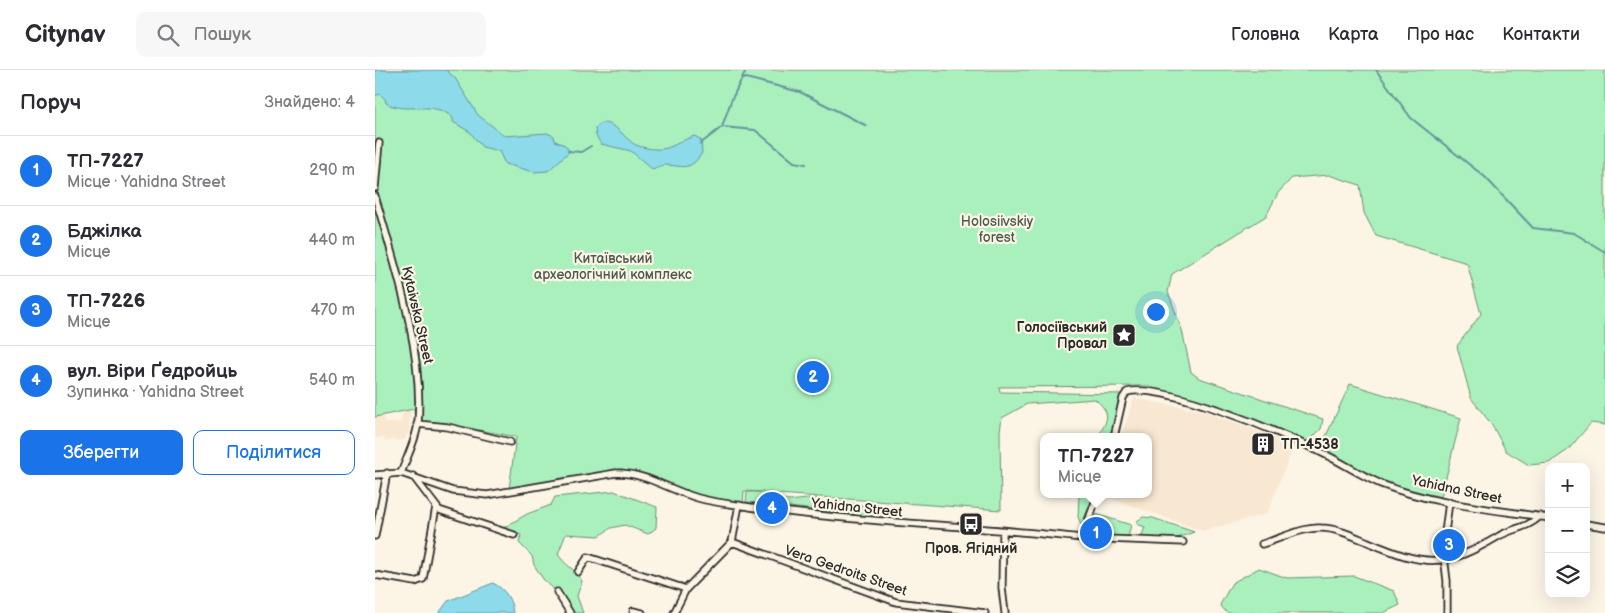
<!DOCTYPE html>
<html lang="uk">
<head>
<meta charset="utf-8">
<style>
  body { margin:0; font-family:"Balsamiq Sans",sans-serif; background:#f7f7f7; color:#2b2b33 }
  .controls { position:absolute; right:15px; bottom:15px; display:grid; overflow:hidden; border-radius:10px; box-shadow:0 5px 20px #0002 }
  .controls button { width:45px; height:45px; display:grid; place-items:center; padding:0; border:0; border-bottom:1px solid #e1e1e2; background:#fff; color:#2b2b33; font:25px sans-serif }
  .you { position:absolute; left:780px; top:241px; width:18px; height:18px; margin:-12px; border:4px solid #fff; border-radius:50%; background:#1a73e8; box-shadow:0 0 0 8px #1a73e833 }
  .badge { display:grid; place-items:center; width:32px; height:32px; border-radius:50%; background:#1a73e8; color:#fff; font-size:16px; font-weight:700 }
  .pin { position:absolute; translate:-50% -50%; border:2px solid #fff; box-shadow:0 1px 5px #0006 }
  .popup { position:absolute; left:665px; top:363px; width:112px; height:65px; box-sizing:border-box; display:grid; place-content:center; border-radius:10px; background:#fff; filter:drop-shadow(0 1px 4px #0005); font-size:16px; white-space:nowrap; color:#7c7c81 }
  .popup b { font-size:19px; color:#2b2b33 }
  .popup::after { content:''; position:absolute; left:50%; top:100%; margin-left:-10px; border:10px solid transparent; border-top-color:#fff }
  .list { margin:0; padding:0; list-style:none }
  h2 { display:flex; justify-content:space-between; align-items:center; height:65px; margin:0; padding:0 20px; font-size:21px }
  h2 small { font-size:16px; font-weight:400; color:#7c7c81 }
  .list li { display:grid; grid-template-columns:32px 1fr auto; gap:15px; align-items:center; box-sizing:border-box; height:70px; padding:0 20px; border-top:1px solid #e1e1e2 }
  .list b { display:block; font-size:19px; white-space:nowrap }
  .list p { margin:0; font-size:16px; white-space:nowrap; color:#7c7c81 }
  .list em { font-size:16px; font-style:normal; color:#7c7c81 }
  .actions { display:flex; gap:10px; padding:15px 20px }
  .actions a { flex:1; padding:11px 0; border:1px solid #1a73e8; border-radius:10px; text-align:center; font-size:18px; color:#1a73e8 }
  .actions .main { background:#1a73e8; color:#fff }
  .icon { flex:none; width:28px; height:28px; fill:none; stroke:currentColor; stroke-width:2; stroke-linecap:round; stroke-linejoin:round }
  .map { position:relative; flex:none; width:1230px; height:543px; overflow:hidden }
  header { display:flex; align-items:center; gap:30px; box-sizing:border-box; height:70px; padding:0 25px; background:#fff; border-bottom:1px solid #e1e1e2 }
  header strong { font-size:24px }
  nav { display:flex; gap:28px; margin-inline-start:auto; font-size:18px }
  .search { width:350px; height:45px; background:#f7f7f7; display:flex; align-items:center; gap:12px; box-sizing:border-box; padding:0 18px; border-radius:10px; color:#7c7c81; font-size:19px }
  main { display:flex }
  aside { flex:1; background:#fff }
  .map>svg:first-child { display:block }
  .built { fill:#f9e8d1 }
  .green { fill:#aaf0bc; stroke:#6a8e74 }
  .water { fill:#8cdaea; stroke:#65949e }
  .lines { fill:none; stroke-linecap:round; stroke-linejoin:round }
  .stream { stroke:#65949e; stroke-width:2 }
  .street-casing { stroke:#2b2b2b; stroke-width:9 }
  .street { stroke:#fcf5e5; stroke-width:5.5 }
  .labels { text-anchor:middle; stroke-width:4.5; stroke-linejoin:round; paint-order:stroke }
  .park-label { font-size:14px; fill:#4b5c4f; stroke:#fcf5e5 }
  .street-label { font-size:14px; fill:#2b2b2b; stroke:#fcf5e5 }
  .poi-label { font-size:14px; font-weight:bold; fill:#2b2b2b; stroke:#fcf5e5; text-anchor:end }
</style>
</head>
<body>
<header>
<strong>Citynav</strong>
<div class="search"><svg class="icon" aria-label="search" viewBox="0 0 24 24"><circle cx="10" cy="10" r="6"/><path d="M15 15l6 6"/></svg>Пошук</div>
<nav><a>Головна</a><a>Карта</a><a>Про нас</a><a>Контакти</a></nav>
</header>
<main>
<aside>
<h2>Поруч<small>Знайдено: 4</small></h2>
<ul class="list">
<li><span class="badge">1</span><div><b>ТП-7227</b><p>Місце · Yahidna Street</p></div><em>290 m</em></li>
<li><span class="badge">2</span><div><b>Бджілка</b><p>Місце</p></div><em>440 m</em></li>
<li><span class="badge">3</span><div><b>ТП-7226</b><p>Місце</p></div><em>470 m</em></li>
<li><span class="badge">4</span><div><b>вул. Віри Ґедройць</b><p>Зупинка · Yahidna Street</p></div><em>540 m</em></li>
</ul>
<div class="actions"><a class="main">Зберегти</a><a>Поділитися</a></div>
</aside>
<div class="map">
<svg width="1230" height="543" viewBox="0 0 1230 543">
  <rect width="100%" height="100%" fill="#fcf5e5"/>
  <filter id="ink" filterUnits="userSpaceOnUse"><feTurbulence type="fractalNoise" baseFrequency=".02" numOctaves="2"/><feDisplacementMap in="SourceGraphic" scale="10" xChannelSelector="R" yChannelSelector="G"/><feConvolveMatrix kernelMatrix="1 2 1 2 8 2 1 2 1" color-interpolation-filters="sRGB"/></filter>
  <g filter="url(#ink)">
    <path class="built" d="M31,321H37L34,362L30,370L10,371L9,367L0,368V347L9,345L10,353L26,352Z
      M759,328L832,342L919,375L892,444L828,461L726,425L774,424V367H746Z"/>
    <path class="green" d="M0,0H1230V355L1216,353L1193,380L1174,393L1154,395L1131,381L1117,355L1096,328L1082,276L1106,244L1092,193L1001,166L989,143L985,115L954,105L917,108L903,123L891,146L797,204L793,222L807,260L816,302L824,308L948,349L946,359L935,370L929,371L846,336L770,316L624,317L625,322L746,324L736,367H723C733,349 737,344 720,329L652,334L627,348L625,361L626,440L389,423L414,431L441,428L451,433L470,432L491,436L504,439L510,448L371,432L372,422H388L369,421L368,433L323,425L258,401L246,399L134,419L141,367L83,356L40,352L39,339L0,347Z
      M975,314L1086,348L1066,427C1023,424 982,398 945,379Z
      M239,421L282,437L281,458L273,464L250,455L236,458L224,466L191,464L183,484C189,495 201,499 207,511L202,526L208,543H195L182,522L168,509L159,495L157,486L144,473L146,465L128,458L152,444L176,435L180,427Z
      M704,424H720L706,455L703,447Z
      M721,444L756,455L753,467L714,466Z
      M768,447L778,448L819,462L799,469L766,468L770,457L762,454V451Z
      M884,498L912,508L979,506L1019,521L1025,535L1008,543H852L845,535L857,513Z"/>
    <path class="water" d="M0,0H71L80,8L103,45L130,66L172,63L179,66L180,71L190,75L195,81L173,101L159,102L130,94L124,81L107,77L95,62L78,52V48C58,29 31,45 11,33L10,29L5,24L0,26Z
      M226,53C242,52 249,69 261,75C266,77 275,79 280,79C296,81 306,69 320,66L326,70L327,83C314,103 307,95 289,95C284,96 282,98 277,99L256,81L226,74L221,66L220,58Z
      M118,513C130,519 137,530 138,543H64L73,531Z"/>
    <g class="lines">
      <path class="stream" d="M1001,0L1036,48L1110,107L1158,158L1199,163L1230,182
        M368,9L371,8L425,22L492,56
        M347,57L380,60L419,92L431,94
        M325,74L347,57L356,31L371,0
        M193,81L206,82L216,76"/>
      <g class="street-casing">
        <path id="street" d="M0,118L4,73
          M0,126C20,195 49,282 43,353C41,370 32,387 26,403
          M42,354L73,357L135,372
          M739,367L748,328L752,322C788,313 902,361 939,379C962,389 983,404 1006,414C1060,435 1118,439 1174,448
          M0,405L26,403L78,421L112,425L241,403C272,403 294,420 323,428C340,433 358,434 375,437C486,453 597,455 707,468L723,424
          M38,406L64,440L139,465
          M1211,454L1230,457
          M628,461L627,518L630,543
          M0,466L12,403
          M707,468L808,472
          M357,472L521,532L610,543
          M887,474C905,469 927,457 946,458C961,458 978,466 993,472C1050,496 1069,499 1124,466C1138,458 1153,458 1165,446
          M203,502L213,487L311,519
          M0,505L40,512L48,509L61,437
          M182,522L195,543
          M258,541L267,543
          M299,543L311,519L357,472L364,435
          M1072,543V511L1068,478L1074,432"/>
      </g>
      <use href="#street" class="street"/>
    </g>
  </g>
  <defs>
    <g id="sight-square" transform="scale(1.25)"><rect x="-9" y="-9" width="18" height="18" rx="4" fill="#2b2b2b" stroke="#fcf5e5"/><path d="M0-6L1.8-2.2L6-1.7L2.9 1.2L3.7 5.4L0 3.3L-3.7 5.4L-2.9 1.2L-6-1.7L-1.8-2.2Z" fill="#fff"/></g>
    <g id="building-square" transform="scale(1.25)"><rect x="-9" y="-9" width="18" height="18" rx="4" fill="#2b2b2b" stroke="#fcf5e5"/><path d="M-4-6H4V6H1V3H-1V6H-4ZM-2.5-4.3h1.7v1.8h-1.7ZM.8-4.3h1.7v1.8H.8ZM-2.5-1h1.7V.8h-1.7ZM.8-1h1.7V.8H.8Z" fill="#fff"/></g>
    <g id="bus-square" transform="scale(1.25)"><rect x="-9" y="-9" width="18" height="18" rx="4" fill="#2b2b2b" stroke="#fcf5e5"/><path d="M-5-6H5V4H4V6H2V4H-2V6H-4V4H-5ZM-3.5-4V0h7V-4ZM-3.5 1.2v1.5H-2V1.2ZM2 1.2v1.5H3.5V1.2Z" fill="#fff"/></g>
  </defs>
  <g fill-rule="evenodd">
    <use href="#sight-square" x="749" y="265"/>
    <use href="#building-square" x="888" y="374"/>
    <use href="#bus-square" x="596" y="454"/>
  </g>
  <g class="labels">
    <g class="park-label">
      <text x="622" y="156">Holosiivskiy<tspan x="622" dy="16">forest</tspan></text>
      <text x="238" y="193">Китаївський<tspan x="238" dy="16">археологічний комплекс</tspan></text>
    </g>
    <g class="street-label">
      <text transform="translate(43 245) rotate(77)" y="5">Kytaivska Street</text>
      <text transform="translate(1082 419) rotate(12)" y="5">Yahidna Street</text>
      <text transform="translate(482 437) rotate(6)" y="5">Yahidna Street</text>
      <text transform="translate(471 500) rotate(19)" y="5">Vera Gedroits Street</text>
    </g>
    <g class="poi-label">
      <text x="732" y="262">Голосіївський<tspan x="732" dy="16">Провал</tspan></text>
      <text x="906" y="379" text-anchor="start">ТП-4538</text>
      <text x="596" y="483" text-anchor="middle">Пров. Ягідний</text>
    </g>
  </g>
</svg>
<div class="controls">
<button>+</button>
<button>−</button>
<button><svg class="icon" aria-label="layers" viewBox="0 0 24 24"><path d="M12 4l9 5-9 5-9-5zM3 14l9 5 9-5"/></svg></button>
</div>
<div class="you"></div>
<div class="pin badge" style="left:721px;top:463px">1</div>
<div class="popup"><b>ТП-7227</b>Місце</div>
<div class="pin badge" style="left:438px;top:307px">2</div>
<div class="pin badge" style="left:1074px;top:475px">3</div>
<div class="pin badge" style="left:397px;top:438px">4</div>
</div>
</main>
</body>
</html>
